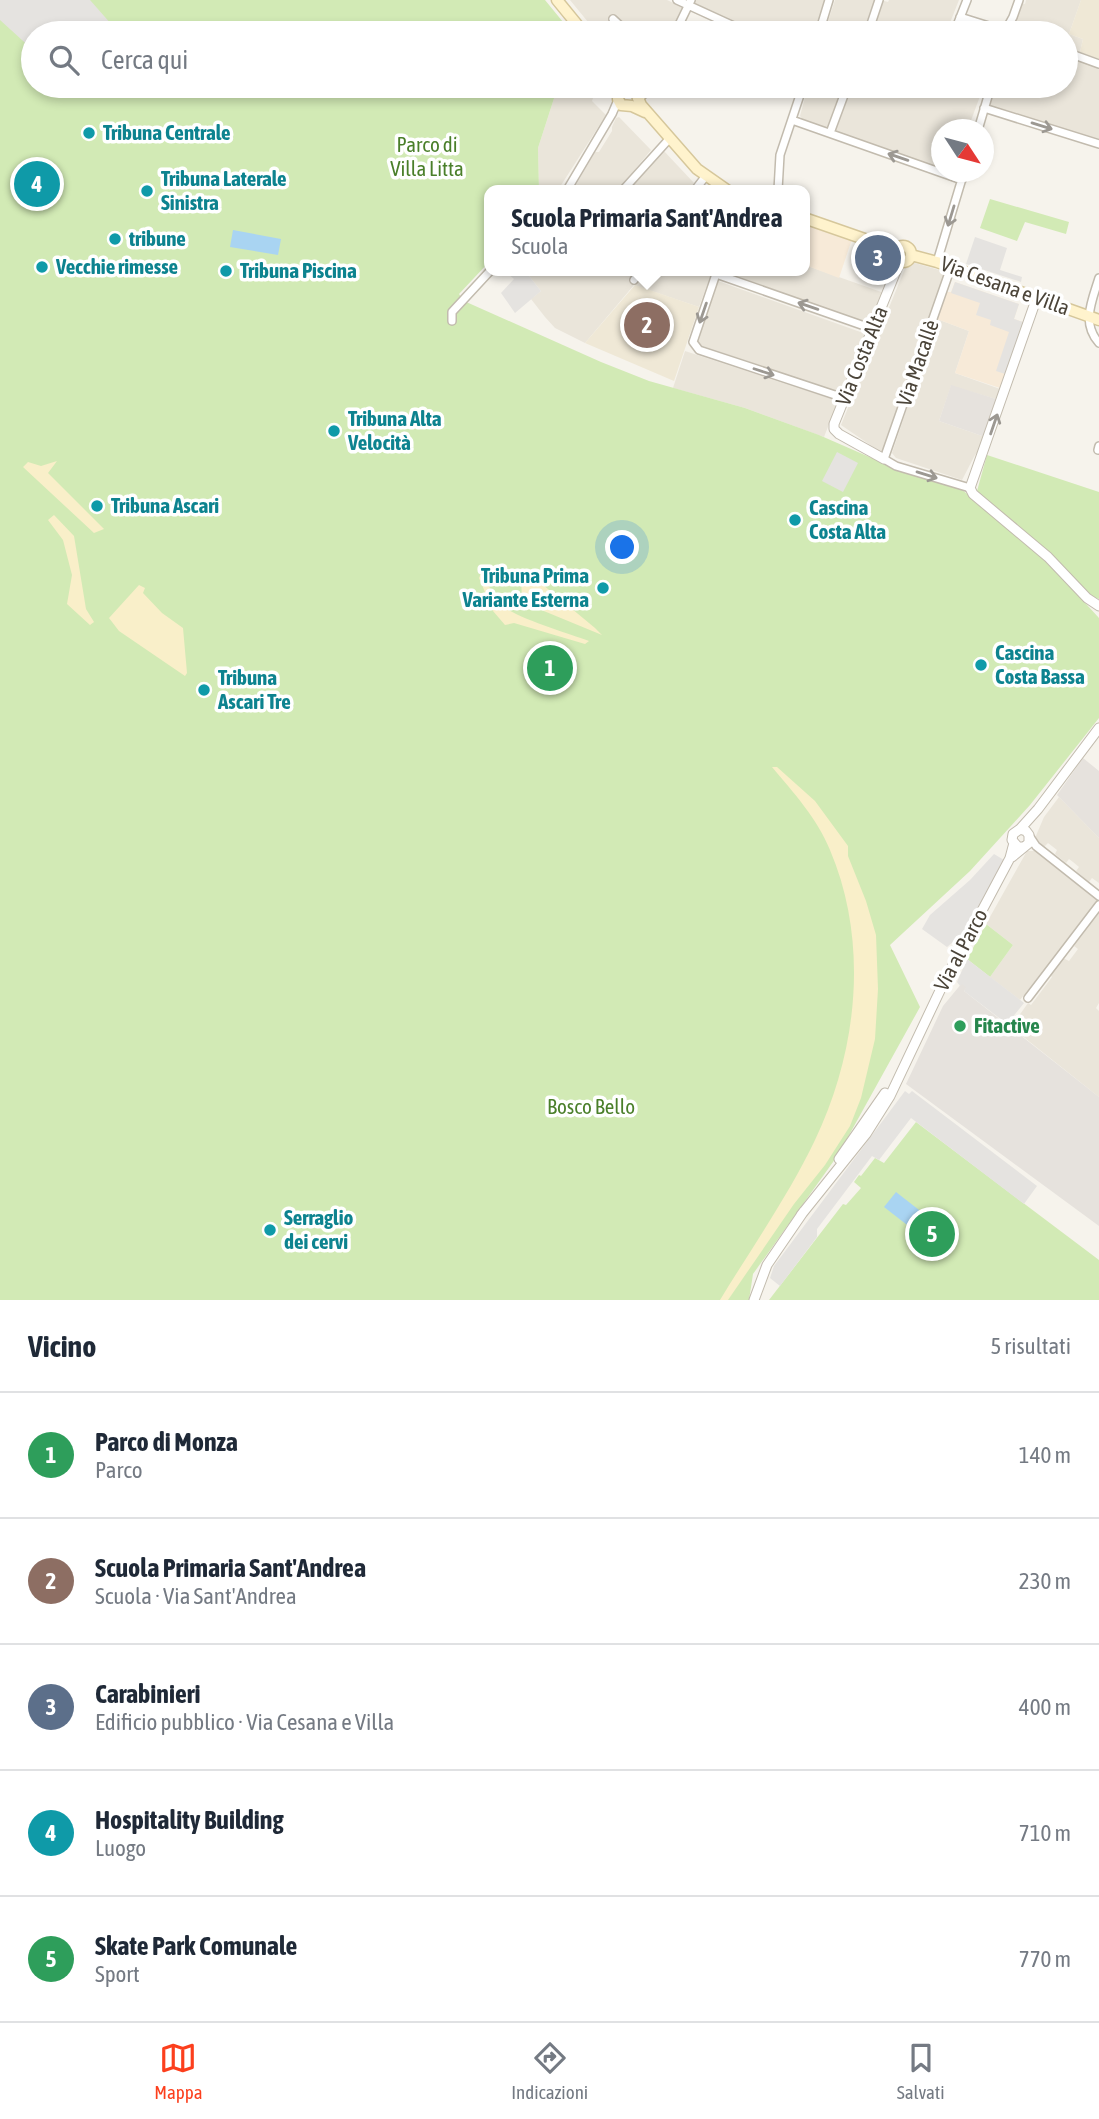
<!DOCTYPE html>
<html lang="it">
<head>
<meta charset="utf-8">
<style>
  body { margin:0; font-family:"Asap Condensed",sans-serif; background:#f6f6f7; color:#1f2937 }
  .compass { position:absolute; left:931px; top:119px; width:63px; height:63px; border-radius:50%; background:#fff; box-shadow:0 4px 10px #0003; rotate:126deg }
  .you { position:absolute; left:623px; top:548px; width:24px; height:24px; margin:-18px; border:5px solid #fff; border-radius:50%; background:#1a73e8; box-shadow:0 0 0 10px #1a73e833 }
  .badge { display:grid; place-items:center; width:46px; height:46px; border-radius:50%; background:#fc3f1d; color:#fff; font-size:23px; font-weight:700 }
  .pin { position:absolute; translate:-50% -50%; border:4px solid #fff; box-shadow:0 2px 7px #0006 }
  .popup { position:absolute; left:484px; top:185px; width:326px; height:91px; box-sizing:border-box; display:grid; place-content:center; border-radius:14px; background:#fff; filter:drop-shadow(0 2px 5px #0005); font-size:23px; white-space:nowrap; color:#747a83 }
  .popup b { font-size:26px; color:#1f2937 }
  .popup::after { content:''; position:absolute; left:50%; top:100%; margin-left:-14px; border:14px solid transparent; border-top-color:#fff }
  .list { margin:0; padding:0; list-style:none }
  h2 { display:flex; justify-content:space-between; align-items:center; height:91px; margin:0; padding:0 28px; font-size:30px }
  h2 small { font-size:23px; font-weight:400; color:#747a83 }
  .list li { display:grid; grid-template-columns:46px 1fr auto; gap:21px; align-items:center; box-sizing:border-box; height:126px; padding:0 28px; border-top:2px solid #e0e1e3 }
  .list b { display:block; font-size:26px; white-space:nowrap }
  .list p { margin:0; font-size:23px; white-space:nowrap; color:#747a83 }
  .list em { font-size:23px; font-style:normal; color:#747a83 }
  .icon { flex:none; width:38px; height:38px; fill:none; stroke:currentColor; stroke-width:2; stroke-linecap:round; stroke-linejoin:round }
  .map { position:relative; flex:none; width:1099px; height:1300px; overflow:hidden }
  .search { position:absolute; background:#fff; box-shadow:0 4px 10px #0003; left:21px; right:21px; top:21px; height:77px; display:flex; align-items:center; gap:18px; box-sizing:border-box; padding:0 24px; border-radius:38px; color:#747a83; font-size:26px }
  .sheet { height:721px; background:#fff }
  nav { display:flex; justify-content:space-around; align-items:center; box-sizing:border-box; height:98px; border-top:2px solid #e0e1e3; background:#fff; font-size:19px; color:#747a83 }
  nav a { display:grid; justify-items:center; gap:4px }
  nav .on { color:#fc3f1d }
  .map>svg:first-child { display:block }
  .residential { fill:#eae5da }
  .commercial { fill:#f7ead8 }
  .industrial { fill:#e6e2dd }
  .education { fill:#efe8d6 }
  .green { fill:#d2eab5 }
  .sand { fill:#f9efc9 }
  .parking { fill:#e5e3e0 }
  .water { fill:#a9d4f2 }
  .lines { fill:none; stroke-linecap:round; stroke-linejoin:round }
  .minor-casing { stroke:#c2bbae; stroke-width:10 }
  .tertiary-casing { stroke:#c2bbae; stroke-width:11 }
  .secondary-casing { stroke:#d6c79b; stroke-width:13 }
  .minor { stroke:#fff; stroke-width:7 }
  .tertiary { stroke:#fff; stroke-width:9 }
  .secondary { stroke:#fff3cd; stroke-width:10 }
  .oneway { stroke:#9c9892 }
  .culture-dot { fill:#0f9aa8; stroke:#fff; stroke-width:2.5 }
  .leisure-dot { fill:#2e9e5b; stroke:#fff; stroke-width:2.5 }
  .labels { text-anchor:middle; stroke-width:7; stroke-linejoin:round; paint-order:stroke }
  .culture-label { font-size:21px; font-weight:bold; fill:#0d838f; stroke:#fff; text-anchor:start }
  .park-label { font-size:21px; fill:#4a7f2a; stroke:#fff }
  .street-label { font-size:21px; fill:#4b4439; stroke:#fff }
  .leisure-label { font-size:21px; font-weight:bold; fill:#27864d; stroke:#fff; text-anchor:start }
</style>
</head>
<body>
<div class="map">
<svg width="1099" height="1300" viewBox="0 0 1099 1300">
  <rect width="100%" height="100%" fill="#f6f3ec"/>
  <path class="residential" d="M570,0H667L684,8L672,33H597Z
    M695,0H825L815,33H757L695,6Z
    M835,0H881L888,2L889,0H959L946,33H824Z
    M1026,0H1081L1069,34L1083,39L1080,52L1066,48V33H1021L1013,31L1022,3L1025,4Z
    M1066,57L1099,68V143L989,106L996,86H1066Z
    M558,86H597L592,101L606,115L558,190H539L538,148Z
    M808,86H843L827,128L803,120L800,116Z
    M850,86H987L985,89L983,88L969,126L975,127V129L942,130L941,170L833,131Z
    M619,117L651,150L618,190H573L595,152H599L612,131V127L616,118Z
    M663,150L694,183L690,190H628Z
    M908,261L946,272L896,421L882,453L841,425Z
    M805,265L884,293L872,320L867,323L723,271H804Z
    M525,271H635L630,282L634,285L644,271H712L699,307L634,285L585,343L555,328L545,317L531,299L541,291Z
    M718,281L866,334L841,393L697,344Z
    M937,319L969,331L955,373L1000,389L996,399L951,386L939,421L985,437L982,447L975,455L962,480L896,458L892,453Z
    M685,351L838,401L824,437L745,408L673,388Z
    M1059,797L1099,838V883L1092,878L1089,882L1076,871L1079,867L1073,862L1069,859L1066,863L1055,854L1057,850L1048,843L1044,847L1035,838L1044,817Z
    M1027,851H1036L1099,901L1020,1000L990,977L1013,945L986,924Z
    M1099,912V1003L1096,1008L1099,1011V1097L1011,1027L1028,1003L1031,1005L1052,977L1050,975L1063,958L1069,961L1078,949L1074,946Z"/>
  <path class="commercial" d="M806,223L852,239L839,278L805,265Z
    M955,282L1019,304L1014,319L1023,322L1000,388L955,373L969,331L937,319L947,292H951Z"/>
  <path class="industrial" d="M951,385L996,399L985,437L939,421Z
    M1083,758L1099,771V838L1057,795Z
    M962,983L967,987L964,991L1099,1097V1226L906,1084L943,1006Z"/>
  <path class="education" d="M1081,0H1099V59L1080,52L1083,39L1069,34Z
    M635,285L699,307L674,381L585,343Z"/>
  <path class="green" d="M0,0H545L572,33H33V86H558L538,148L539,190H490L489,262L459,294L464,301L601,362L649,381L745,408L819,435L906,473L960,488L1043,557L1099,618V718L1030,805L970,871L890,945L920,1007L838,1155L753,1274L749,1300H0Z
    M990,199L1069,222L1066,234L1025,222L1017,241L980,228Z
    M987,455L1099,492V599L1090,596L1054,557L978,494L977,491Z
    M986,924L1013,945L990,977L967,959Z
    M916,1122L1099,1260V1300H769L843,1204L846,1205L861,1188L854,1182L859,1175L861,1176L875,1158L884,1163Z"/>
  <path class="sand" d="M57,461L48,473L104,529L94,533L23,467L28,462L41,466Z
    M54,515L74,536L86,609L94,622L90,625L67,604L72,575L63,540L48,520Z
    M525,570L595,628L602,635L522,602L521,575Z
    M481,574C493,583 487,593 497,602C514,618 565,632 589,641L585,644L514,623L505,625L493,611L479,578Z
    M139,585L145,588L143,593L162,613L183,628L187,673L185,676L119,631L109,618Z
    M772,767H777L815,801L848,846V856L866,901L876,935L878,989L875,1039L861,1098L850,1126L825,1165L794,1204L728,1300H720C751,1249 790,1193 815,1140C858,1050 869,942 830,850C817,818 793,792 772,767Z"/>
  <path class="parking" d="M0,0H90L119,33H33V50L0,20Z
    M975,237L1007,248L1000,270L1022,277L1021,282L966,264Z
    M505,271H525L541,291L515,313L501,293L514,279Z
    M955,282L1019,304L1014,319L1023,322L1005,374L996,371L1009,332L990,325L991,320L976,315L980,303L951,293Z
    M837,452L858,463L843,492L822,481Z
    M994,854L1004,860L958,945L953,942L947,947L922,929L930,915L970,880Z
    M967,959L1024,1003L1007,1024L964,991L966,987L962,984L960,986L957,982Z
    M905,1091L909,1094L912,1091L1037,1186L1024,1204L911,1118L879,1160L872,1156L817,1229V1237L780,1286L770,1278L774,1266Z"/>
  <path class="water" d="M233,230L281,239L278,255L230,247Z
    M896,1192L923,1213L911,1228L884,1207Z"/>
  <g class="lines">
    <g class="minor-casing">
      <path id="minor" d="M677,0L749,33
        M960,17L1011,33
        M613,19L628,33
        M675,33L691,0
        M819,33L829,0
        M868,33L879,0
        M954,33L967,0
        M1004,33L1013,17L1019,0
        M1066,52L1099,64
        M637,99L643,95L649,86
        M984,108L1099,144
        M792,120L962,180
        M978,130L991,86
        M830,133L847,87
        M567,190L612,114L618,100
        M623,190L670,138
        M695,190L705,177
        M778,190L780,155L803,86
        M937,262L964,172
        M951,267L884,459L896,466L970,488
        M717,271L693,342L699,350L844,398
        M716,274L873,329
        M1099,278C1092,301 1081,323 1099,343
        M634,280L640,271
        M452,321V312L490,271
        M1098,450L1099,446
        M1030,837L1036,846L1099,896
        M1028,998L1099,905"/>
    </g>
    <g class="tertiary-casing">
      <path id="tertiary" d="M1037,297L970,488L973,494L1048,557L1087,598L1099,606
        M884,459L839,434L834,429V424L900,261
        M1020,829L1038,809L1099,728
        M1012,857L1029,843V835L1026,831L1020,829L1013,834L1012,840L1018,847H1022
        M839,1159L885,1093
        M801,1215L866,1134L890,1096L945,980L1010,858L1014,843
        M754,1300L767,1265L804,1211"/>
    </g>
    <g class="secondary-casing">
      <path id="secondary" d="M557,0L584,33
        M619,86L618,99L621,105L632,106L645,112
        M629,86L636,93L641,105L697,169L727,190
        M804,218L896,250
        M895 254a8 8 0 1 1 16 0a8 8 0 1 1-16 0Z
        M911,255L937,262L1099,320"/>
    </g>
    <use href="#minor" class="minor"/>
    <use href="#tertiary" class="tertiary"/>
    <use href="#secondary" class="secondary"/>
  </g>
  <defs><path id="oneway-shaft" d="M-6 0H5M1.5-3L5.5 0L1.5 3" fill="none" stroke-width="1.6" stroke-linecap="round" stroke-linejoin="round" transform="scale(1.75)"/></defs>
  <g class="oneway">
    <use href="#oneway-shaft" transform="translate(1042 126) rotate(17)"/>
    <use href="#oneway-shaft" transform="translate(898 157) rotate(-161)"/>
    <use href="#oneway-shaft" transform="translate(951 216) rotate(107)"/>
    <use href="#oneway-shaft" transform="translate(808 306) rotate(-161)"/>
    <use href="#oneway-shaft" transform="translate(703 313) rotate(109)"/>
    <use href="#oneway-shaft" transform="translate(764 372) rotate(18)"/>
    <use href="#oneway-shaft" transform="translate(994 424) rotate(-71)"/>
    <use href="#oneway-shaft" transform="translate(927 475) rotate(17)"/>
  </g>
  <g class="culture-dot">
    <circle cx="89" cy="133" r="7"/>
    <circle cx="147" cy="191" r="7"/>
    <circle cx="115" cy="239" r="7"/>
    <circle cx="42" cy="267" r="7"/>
    <circle cx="226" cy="271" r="7"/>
    <circle cx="334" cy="431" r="7"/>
    <circle cx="97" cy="506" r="7"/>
    <circle cx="795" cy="520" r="7"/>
    <circle cx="603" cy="588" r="7"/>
    <circle cx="981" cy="665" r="7"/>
    <circle cx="204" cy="690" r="7"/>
    <circle cx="270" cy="1230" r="7"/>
  </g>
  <circle class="leisure-dot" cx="960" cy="1026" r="7"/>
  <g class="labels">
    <g class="culture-label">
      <text x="103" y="140">Tribuna Centrale</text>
      <text x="161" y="186">Tribuna Laterale<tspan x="161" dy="24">Sinistra</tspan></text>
      <text x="129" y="246">tribune</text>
      <text x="56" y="274">Vecchie rimesse</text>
      <text x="240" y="278">Tribuna Piscina</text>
      <text x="348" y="426">Tribuna Alta<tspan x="348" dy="24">Velocità</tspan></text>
      <text x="111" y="513">Tribuna Ascari</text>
      <text x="809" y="515">Cascina<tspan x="809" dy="24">Costa Alta</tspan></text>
      <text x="589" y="583" text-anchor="end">Tribuna Prima<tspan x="589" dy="24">Variante Esterna</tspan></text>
      <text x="995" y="660">Cascina<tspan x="995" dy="24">Costa Bassa</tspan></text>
      <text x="218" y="685">Tribuna<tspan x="218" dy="24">Ascari Tre</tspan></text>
      <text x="284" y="1225">Serraglio<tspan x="284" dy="24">dei cervi</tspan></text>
    </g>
    <g class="park-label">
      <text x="427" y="152">Parco di<tspan x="427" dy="24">Villa Litta</tspan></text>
      <text x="591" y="1114">Bosco Bello</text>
    </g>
    <g class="street-label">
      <text transform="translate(1005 286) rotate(20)" y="7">Via Cesana e Villa</text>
      <text transform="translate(862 356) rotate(-68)" y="7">Via Costa Alta</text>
      <text transform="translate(918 363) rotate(-71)" y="7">Via Macallè</text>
      <text transform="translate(961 950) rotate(-62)" y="7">Via al Parco</text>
    </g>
    <g class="leisure-label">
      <text x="974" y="1033">Fitactive</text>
    </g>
  </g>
</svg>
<svg class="compass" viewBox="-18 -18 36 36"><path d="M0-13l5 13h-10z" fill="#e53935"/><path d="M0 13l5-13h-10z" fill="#747a83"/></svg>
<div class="you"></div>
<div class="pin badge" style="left:550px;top:668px;background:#2e9e5b">1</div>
<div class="pin badge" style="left:647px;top:325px;background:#8d6e63">2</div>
<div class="popup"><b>Scuola Primaria Sant'Andrea</b>Scuola</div>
<div class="pin badge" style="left:878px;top:258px;background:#5c6f8a">3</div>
<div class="pin badge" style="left:37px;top:184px;background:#0f9aa8">4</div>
<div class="pin badge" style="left:932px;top:1234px;background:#2e9e5b">5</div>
<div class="search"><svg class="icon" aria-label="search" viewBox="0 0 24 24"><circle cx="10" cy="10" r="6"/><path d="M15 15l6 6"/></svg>Cerca qui</div>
</div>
<section class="sheet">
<h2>Vicino<small>5 risultati</small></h2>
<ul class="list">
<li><span class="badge" style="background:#2e9e5b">1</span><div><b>Parco di Monza</b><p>Parco</p></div><em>140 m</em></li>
<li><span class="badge" style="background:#8d6e63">2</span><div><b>Scuola Primaria Sant'Andrea</b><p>Scuola · Via Sant'Andrea</p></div><em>230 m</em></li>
<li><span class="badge" style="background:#5c6f8a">3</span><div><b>Carabinieri</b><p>Edificio pubblico · Via Cesana e Villa</p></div><em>400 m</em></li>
<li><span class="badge" style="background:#0f9aa8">4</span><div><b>Hospitality Building</b><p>Luogo</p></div><em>710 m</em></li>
<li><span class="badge" style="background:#2e9e5b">5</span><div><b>Skate Park Comunale</b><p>Sport</p></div><em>770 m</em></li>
</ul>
</section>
<nav>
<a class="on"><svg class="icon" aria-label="map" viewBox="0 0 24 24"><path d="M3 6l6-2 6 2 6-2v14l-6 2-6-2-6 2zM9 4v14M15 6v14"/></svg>Mappa</a>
<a><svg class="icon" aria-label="directions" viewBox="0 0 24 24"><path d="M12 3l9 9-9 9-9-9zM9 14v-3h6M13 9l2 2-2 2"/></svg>Indicazioni</a>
<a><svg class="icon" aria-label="saved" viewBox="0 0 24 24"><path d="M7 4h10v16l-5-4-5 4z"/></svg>Salvati</a>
</nav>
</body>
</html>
